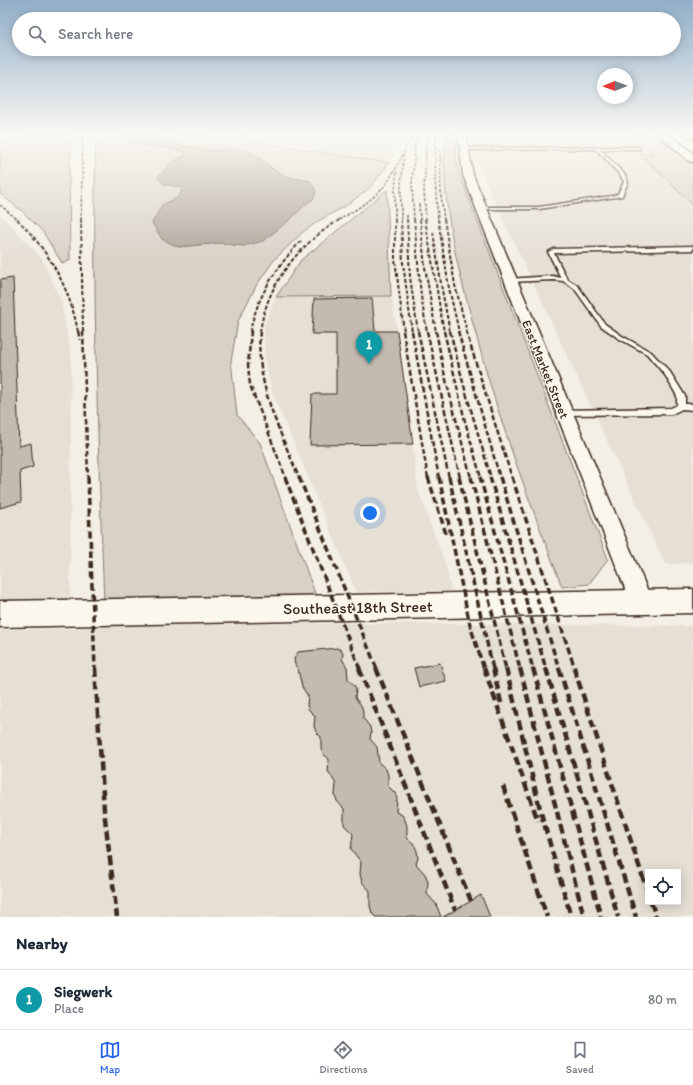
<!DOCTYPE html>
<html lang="en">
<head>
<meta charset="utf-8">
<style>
  body { margin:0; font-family:Itim,sans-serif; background:#f2f2f3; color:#1f2937 }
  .controls { position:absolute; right:12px; bottom:12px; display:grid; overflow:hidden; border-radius:0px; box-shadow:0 2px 10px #0003 }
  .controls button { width:36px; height:36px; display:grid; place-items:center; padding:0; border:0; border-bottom:1px solid #e0e1e3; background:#fff; color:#1f2937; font:20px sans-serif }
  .compass { position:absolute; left:597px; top:68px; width:36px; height:36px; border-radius:50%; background:#fff; box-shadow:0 2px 10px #0003; rotate:269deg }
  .you { position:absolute; left:370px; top:513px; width:14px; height:14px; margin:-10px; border:3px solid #fff; border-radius:50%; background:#1a73e8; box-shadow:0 0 0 6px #1a73e833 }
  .badge { display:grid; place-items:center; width:26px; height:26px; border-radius:50%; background:#2563eb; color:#fff; font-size:13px; font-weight:700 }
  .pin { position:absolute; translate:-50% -33px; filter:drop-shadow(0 1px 2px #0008) }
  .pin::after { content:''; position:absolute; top:21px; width:14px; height:12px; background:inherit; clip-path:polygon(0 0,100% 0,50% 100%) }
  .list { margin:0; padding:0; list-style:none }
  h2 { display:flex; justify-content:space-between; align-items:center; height:52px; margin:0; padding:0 16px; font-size:17px }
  h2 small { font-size:13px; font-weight:400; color:#747a83 }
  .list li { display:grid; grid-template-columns:26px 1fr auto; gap:12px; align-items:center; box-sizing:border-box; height:60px; padding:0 16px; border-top:1px solid #e0e1e3 }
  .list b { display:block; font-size:15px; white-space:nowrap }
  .list p { margin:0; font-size:13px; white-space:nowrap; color:#747a83 }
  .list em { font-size:13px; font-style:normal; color:#747a83 }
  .icon { flex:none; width:22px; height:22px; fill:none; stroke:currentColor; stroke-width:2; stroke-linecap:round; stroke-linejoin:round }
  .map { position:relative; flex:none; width:693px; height:917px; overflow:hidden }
  .search { position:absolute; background:#fff; box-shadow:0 2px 10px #0003; left:12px; right:12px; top:12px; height:44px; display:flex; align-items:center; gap:10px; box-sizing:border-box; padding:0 14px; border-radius:22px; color:#747a83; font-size:15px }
  .sheet { height:112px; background:#fff }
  nav { display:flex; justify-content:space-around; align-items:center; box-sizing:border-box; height:56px; border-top:1px solid #e0e1e3; background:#fff; font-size:11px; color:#747a83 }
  nav a { display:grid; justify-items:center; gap:2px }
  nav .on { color:#2563eb }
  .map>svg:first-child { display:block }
  .built { fill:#e5dfd4; fill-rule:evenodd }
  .green { fill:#d8d1c6; stroke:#8a7e72 }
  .water { fill:#afa69a; stroke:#817468 }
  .building { fill:#c3bbb0; stroke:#3b2a1e }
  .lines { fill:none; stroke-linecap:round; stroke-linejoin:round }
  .service-casing { stroke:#3b2a1e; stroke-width:3 }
  .minor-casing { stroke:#3b2a1e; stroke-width:3 }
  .tertiary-casing { stroke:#3b2a1e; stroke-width:3 }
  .primary-casing { stroke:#3b2a1e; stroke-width:3 }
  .service { fill:#fbf7ec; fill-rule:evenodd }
  .minor { fill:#fbf7ec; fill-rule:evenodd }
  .tertiary { fill:#fbf7ec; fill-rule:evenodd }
  .primary { fill:#fbf7ec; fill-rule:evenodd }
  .rail-far4 { stroke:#3b2a1e; stroke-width:1.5; stroke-dasharray:3 1.5; stroke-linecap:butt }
  .rail-far3 { stroke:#3b2a1e; stroke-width:2; stroke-dasharray:4 2; stroke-linecap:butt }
  .rail-far2 { stroke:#3b2a1e; stroke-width:2.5; stroke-dasharray:5.5 2.5; stroke-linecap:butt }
  .rail-far1 { stroke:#3b2a1e; stroke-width:3.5; stroke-dasharray:7 3.5; stroke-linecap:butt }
  .rail { stroke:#3b2a1e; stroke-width:4.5; stroke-dasharray:9 4.5; stroke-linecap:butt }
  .labels { text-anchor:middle; stroke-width:3; stroke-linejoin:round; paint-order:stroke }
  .street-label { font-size:13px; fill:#3b2a1e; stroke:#fbf7ec }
  .near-street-label { font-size:16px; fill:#3b2a1e; stroke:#fbf7ec }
</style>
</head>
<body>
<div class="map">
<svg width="693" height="917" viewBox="0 0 693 917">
  <rect width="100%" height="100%" fill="#f3efe4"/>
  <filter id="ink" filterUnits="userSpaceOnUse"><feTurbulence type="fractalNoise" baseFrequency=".025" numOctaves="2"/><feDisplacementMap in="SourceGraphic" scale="8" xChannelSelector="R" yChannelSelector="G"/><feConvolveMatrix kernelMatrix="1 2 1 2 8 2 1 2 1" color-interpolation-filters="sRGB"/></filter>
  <g filter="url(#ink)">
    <path class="built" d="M246,134H407L389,163L243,140Z
      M474,134H632L653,154H640L693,205V563L665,564L473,155Z
      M0,215L14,228L42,259L61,301L71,355L70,603L0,604Z
      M391,296L397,331L418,490L446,566L451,591L356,592L272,391L265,361L264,326L276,297Z
      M331,623L693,626V917H0V630L66,629L106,626ZM648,872H678V902H648Z"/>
    <path class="green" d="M0,134H72L69,175L70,260L62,263L43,232L22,211L0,194Z
      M96,134H128L127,135L167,148L186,152V155L179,158L163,184L181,187L182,192L177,198L162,205L178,247L219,243L243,246L292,218L305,205L314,198L310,181L288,177L273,169L258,156L243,150H211L167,143L154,137V134H246L244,140L389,163L370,188L347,205L320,220L303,232L274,260L256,286L238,321L231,361L237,415L260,443L316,596L104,602C98,446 92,290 96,134Z
      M446,134H455L456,159L459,173L608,559L589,584L562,587C538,523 513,459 493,394C486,372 480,349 474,327C457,265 439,199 446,134Z
      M632,134H657L693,164V205L640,154H653Z
      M387,190L391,296L276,297L301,260Z"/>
    <path class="water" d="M128,134H154V137C170,144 193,149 211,150C222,151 234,148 244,150C259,154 261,160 272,169C283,177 297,179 310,181L316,191L314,198L305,205L292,218L263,241L243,246L219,243L178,247L162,239L152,223L162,205L177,198L182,191L181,187L163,184L158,177L171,163L186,155V152C168,147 148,148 130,142L127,135Z"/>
    <path class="building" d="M13,278L19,446L31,443L33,467L20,471L21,502L0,508V280Z
      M372,298L375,331H397L413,444L310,445L312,394H336V334H312L314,299Z
      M337,648L341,650L343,654L342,659L347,667L348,679L354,685L356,689L355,698L361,705L363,711V718L370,727L371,732L370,739L377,747L379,763L386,769L388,775V786L395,793L397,798L396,812L402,815L405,820L407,826V838L414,844L417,851L418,858L416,864L425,874L428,881L427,894L436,904L441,917H375L372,913L370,906V891L362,882L360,874L361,862L351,849L353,834L344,825V809L337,801L335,795L336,784L328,771L329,759L323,754L321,749V737L316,732L314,726L315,716L309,710L307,705L308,696L302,687L298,669L295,665L294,659L298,652Z
      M440,663L446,681L419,687L414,668Z
      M481,895L490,917H443L471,901Z"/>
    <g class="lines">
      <g class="service-casing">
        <path id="service" d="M685,134H689L693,136V139Z
          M639,147L640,149H600L625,175L628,182L622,196L539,209H481L479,208L481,207H539L612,196L618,194L624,182L621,176L596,149L463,150L461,149L463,148Z
          M693,246V250L554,253L567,279L578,286L605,324L622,336L651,352L670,372L685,396V404H693V410L682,409L672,414L561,415L560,413L561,411L564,410L671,408L677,405V396L665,375L647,354L618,338L601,326L574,288L563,281L553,280L510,282L507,280L508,279L553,276L561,278L548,252L554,249Z"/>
      </g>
      <g class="minor-casing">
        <path id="minor" d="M458,134H466L473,175L652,601L648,608L641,611L634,608L630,601L463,175Z"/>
      </g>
      <g class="tertiary-casing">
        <path id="tertiary" d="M693,589V613L0,627V601Z"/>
      </g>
      <g class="primary-casing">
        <path id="primary" d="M658,134H669L693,153V162L689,161Z"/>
      </g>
      <use href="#service" class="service"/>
      <use href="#minor" class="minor"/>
      <use href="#tertiary" class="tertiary"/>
      <use href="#primary" class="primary"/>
      <path class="rail-far4" d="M436,134L435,180L438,220
        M440,150L441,195L444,220
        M419,204L420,220
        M0,205L18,220
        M407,215V220
        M81,220L83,134
        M339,220C356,209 376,199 388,181C398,167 404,149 413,134
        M395,220V188L397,170
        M401,220V182L404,155
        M414,220L412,183L416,134
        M426,220L424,190L427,134"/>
      <path class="rail-far3" d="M17,219C49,251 70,288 78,332
        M81,219L83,332
        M395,219V259L404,332
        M401,219L403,263L412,332
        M407,219L410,277L418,332
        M414,219L421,296L427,332
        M420,219L425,267L436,332
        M425,219L444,332
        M438,219L449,288L459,332
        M444,219L455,285L467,332
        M433,232L442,290L450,332
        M250,332C257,296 277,266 302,240
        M260,332C267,283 299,244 341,219"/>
      <path class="rail-far2" d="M78,331L80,340
        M83,331L88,478
        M251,331L248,365L250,385L286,478
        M260,331C255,384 280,430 299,478
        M403,331L428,478
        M412,331L439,478
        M418,331L449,478
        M427,331L460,478
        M436,331L444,372L471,478
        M444,331L465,421L481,478
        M450,331L464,386L491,478
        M458,331L500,478
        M466,331L512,478"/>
      <path class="rail-far1" d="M88,477L95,669
        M285,477L360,669
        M299,477L377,669
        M428,477L446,534
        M439,477L470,625L484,669
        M449,477L493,669
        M459,477L506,669
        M471,477L520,669
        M480,477L533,669
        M490,477L546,669
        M500,477L559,669
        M512,477L575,669"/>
      <path class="rail" d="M95,668L104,810L117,917
        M359,668L455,910
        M376,668L471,901
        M484,668L538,821
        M493,668L502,707
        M506,668L541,813L570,913
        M520,668L584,917
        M533,668L601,917
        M546,668L618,917
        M559,668L636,917
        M574,668L648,893
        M503,786L547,917
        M651,902L656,917"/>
    </g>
  </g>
  <linearGradient id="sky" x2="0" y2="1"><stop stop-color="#91aec9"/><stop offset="0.51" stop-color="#faf8f3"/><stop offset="1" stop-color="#faf8f3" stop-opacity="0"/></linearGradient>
  <rect width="693" height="262" fill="url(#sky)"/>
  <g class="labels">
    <g class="street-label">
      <text transform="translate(546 369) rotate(68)" y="5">East Market Street</text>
    </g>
    <g class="near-street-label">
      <text transform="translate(358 607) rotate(-1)" y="6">Southeast 18th Street</text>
    </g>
  </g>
</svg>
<div class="controls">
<button><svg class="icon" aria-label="locate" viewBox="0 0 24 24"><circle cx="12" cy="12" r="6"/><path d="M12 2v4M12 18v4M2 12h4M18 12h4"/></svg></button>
</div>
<svg class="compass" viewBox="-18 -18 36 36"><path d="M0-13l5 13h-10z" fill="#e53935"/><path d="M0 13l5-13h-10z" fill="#747a83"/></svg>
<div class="you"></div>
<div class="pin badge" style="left:369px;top:364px;background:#0f9aa8">1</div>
<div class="search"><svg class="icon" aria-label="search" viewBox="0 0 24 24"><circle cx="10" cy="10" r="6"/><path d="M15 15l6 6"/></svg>Search here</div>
</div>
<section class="sheet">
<h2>Nearby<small></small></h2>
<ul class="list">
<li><span class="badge" style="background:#0f9aa8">1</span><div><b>Siegwerk</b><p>Place</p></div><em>80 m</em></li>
</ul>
</section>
<nav>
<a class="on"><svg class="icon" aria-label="map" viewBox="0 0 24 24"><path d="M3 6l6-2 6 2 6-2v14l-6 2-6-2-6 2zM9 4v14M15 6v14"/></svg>Map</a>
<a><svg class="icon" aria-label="directions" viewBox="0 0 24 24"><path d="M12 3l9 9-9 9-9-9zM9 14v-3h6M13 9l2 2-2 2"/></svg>Directions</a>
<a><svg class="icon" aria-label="saved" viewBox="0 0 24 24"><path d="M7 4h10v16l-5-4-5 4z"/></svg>Saved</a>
</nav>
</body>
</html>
